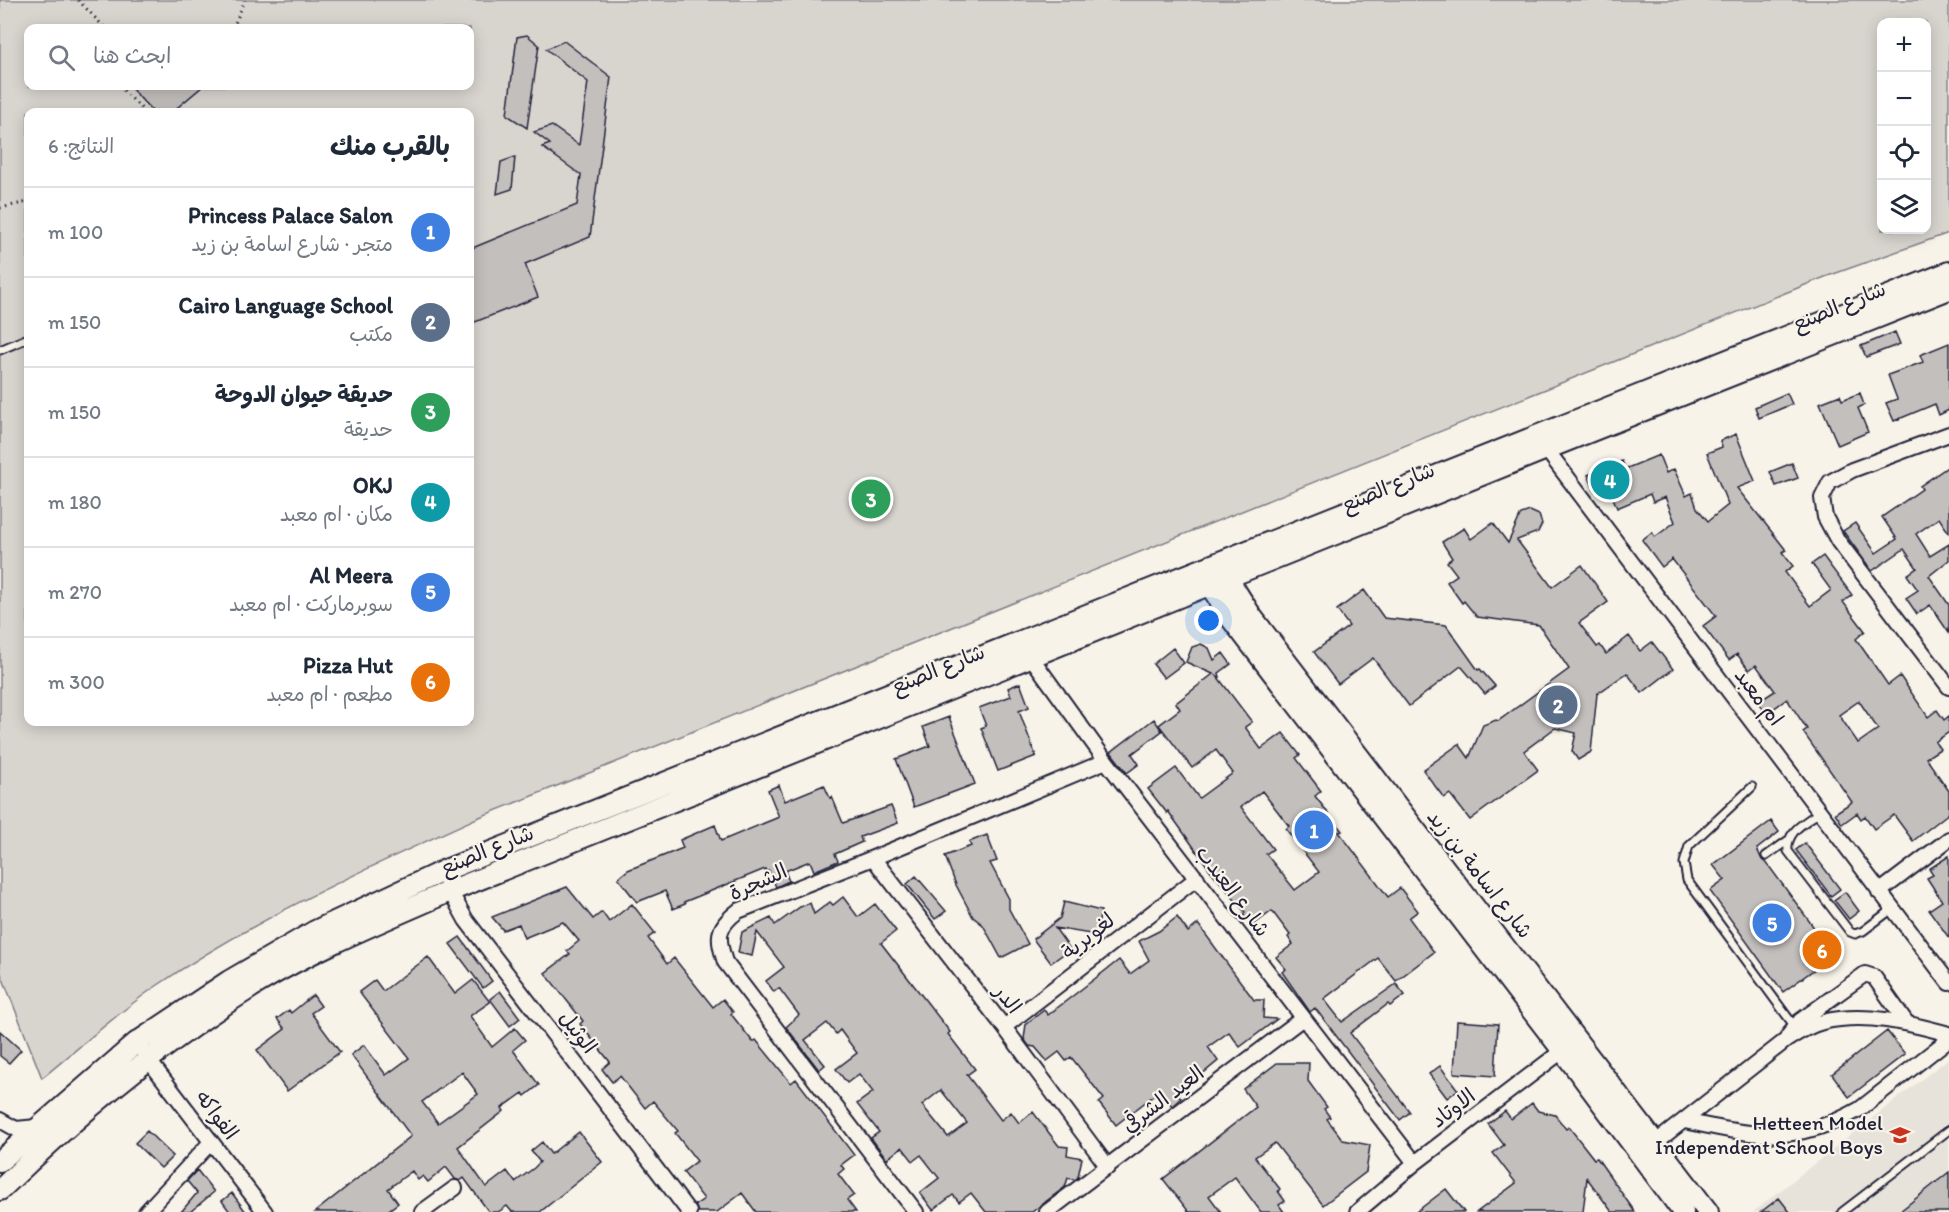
<!DOCTYPE html>
<html lang="ar">
<head>
<meta charset="utf-8">
<style>
  body { margin:0; font-family:Itim,"Playpen Sans Arabic",sans-serif; background:#f6f6f7; color:#1f2937; direction:rtl }
  .controls { position:absolute; right:18px; top:18px; display:grid; overflow:hidden; border-radius:12px; box-shadow:0 3px 15px #0003 }
  .controls button { width:54px; height:54px; display:grid; place-items:center; padding:0; border:0; border-bottom:2px solid #e0e1e3; background:#fff; color:#1f2937; font:30px sans-serif }
  .you { position:absolute; left:1209px; top:621px; width:21px; height:21px; margin:-15px; border:4px solid #fff; border-radius:50%; background:#1a73e8; box-shadow:0 0 0 9px #1a73e833 }
  .badge { display:grid; place-items:center; width:39px; height:39px; border-radius:50%; background:#c8321e; color:#fff; font-size:20px; font-weight:700 }
  .pin { position:absolute; translate:-50% -50%; border:3px solid #fff; box-shadow:0 2px 6px #0006 }
  .list { margin:0; padding:0; list-style:none }
  h2 { display:flex; justify-content:space-between; align-items:center; height:78px; margin:0; padding:0 24px; font-size:26px }
  h2 small { font-size:20px; font-weight:400; color:#747a83 }
  .list li { display:grid; grid-template-columns:39px 1fr auto; gap:18px; align-items:center; box-sizing:border-box; height:90px; padding:0 24px; border-top:2px solid #e0e1e3 }
  .list b { display:block; font-size:22px; white-space:nowrap }
  .list p { margin:0; font-size:20px; white-space:nowrap; color:#747a83 }
  .list em { font-size:20px; font-style:normal; color:#747a83 }
  .icon { flex:none; width:33px; height:33px; fill:none; stroke:currentColor; stroke-width:2; stroke-linecap:round; stroke-linejoin:round }
  .map { position:relative; flex:none; width:1949px; height:1212px; overflow:hidden; direction:ltr }
  .search { position:absolute; background:#fff; box-shadow:0 3px 15px #0003; left:24px; top:24px; width:450px; height:66px; display:flex; align-items:center; gap:15px; box-sizing:border-box; padding:0 21px; border-radius:12px; color:#747a83; font-size:22px }
  .panel { position:absolute; background:#fff; box-shadow:0 3px 15px #0003; left:24px; top:108px; width:450px; height:618px; border-radius:12px; direction:rtl }
  .map>svg:first-child { display:block }
  .built { fill:#e7e3db }
  .green { fill:#d8d5cf; stroke:#7d7c85; stroke-width:1.5; fill-rule:evenodd }
  .building { fill:#c2bfbd; stroke:#22223b; stroke-width:1.5; fill-rule:evenodd }
  .lines { fill:none; stroke-linecap:round; stroke-linejoin:round }
  .lane-casing { stroke:#22223b; stroke-width:11 }
  .street-casing { stroke:#22223b; stroke-width:18 }
  .secondary-casing { stroke:#22223b; stroke-width:24 }
  .path { stroke:#22223b; stroke-width:3; stroke-dasharray:1.5 4.5; stroke-linecap:butt }
  .lane { stroke:#f7f3e8; stroke-width:7 }
  .street { stroke:#f7f3e8; stroke-width:14 }
  .secondary { stroke:#f7f3e8; stroke-width:20 }
  .labels { text-anchor:middle; stroke-width:4.5; stroke-linejoin:round; paint-order:stroke }
  .street-label { font-size:21px; fill:#22223b; stroke:#f7f3e8 }
  .poi-label { font-size:21px; fill:#22223b; stroke:#f7f3e8; text-anchor:end }
</style>
</head>
<body>
<div class="map">
<svg width="1949" height="1212" viewBox="0 0 1949 1212">
  <rect width="100%" height="100%" fill="#f7f3e8"/>
  <filter id="ink" filterUnits="userSpaceOnUse"><feTurbulence type="fractalNoise" baseFrequency=".0167" numOctaves="2"/><feDisplacementMap in="SourceGraphic" scale="12" xChannelSelector="R" yChannelSelector="G"/><feConvolveMatrix kernelMatrix="1 2 1 2 8 2 1 2 1" color-interpolation-filters="sRGB"/></filter>
  <g filter="url(#ink)">
    <path class="built" d="M1949,1058V1212H1753Z"/>
    <path class="green" d="M0,0H1949V233L1825,277L477,818C367,868 256,918 155,987C117,1013 78,1049 42,1078L0,971ZM1882,22H1926V230H1882ZM28,28H470V86H28ZM28,112H470V722H28Z"/>
    <path class="building" d="M527,35L539,45L527,128L507,115L517,37Z
      M564,41L611,77L590,237L525,264L538,297L470,324V249L577,205L581,175L542,147L550,144L534,132L552,126L579,145L588,82L546,49Z
      M129,86H203L172,112H153Z
      M515,157L512,189L497,194L501,162Z
      M1895,332L1900,344L1866,357L1861,346Z
      M1949,343V410L1939,415L1935,404L1894,421L1886,403L1897,399L1888,375L1923,362L1920,355Z
      M1787,393L1792,404L1759,418L1755,407Z
      M1860,393L1864,405L1858,408L1868,432L1838,445L1820,403L1840,395L1842,400Z
      M1736,434L1755,481L1737,488L1786,550L1782,552L1793,566L1785,572L1810,606L1831,590L1812,564L1823,556L1852,595L1843,602L1865,631L1856,639L1888,685L1900,676L1928,717L1937,710L1944,720L1949,716V732L1935,742L1940,749L1926,758L1949,791V813L1913,841L1894,815L1874,829L1865,816L1861,819L1857,813L1842,824L1835,813L1852,802L1803,732L1807,729L1787,699L1766,714L1758,702L1775,691L1756,665L1749,670L1737,654L1729,660L1703,626L1716,616L1672,559L1662,567L1642,540L1652,532L1655,537L1675,522L1665,497L1653,502L1650,494L1617,508L1608,485L1595,491L1588,475L1622,461L1625,469L1659,455L1666,473L1674,469L1686,496L1692,493L1697,508L1708,521L1728,505L1707,453L1722,447L1720,441ZM1859,701L1878,729L1858,743L1839,715Z
      M1792,463L1798,478L1776,486L1770,472Z
      M1949,466V533L1939,518L1916,534L1930,556L1949,544V560L1929,576L1949,605V633L1930,605L1917,614L1906,598L1918,590L1907,575L1917,568L1904,549L1872,571L1843,531L1855,523L1876,553L1897,539L1882,517L1922,489L1920,486Z
      M1530,511L1539,515L1542,524L1538,532L1517,540L1552,587L1582,565L1608,602L1579,623L1597,647L1600,645L1606,654L1629,636L1640,651L1652,642L1673,669L1642,693L1627,673L1597,694L1591,752L1578,760L1572,751L1576,733L1555,728L1524,751L1538,770L1470,820L1450,794L1444,798L1423,770L1459,744L1469,758L1483,725L1496,720L1498,721L1569,669L1539,625L1477,617L1464,601L1462,603L1447,582L1457,575L1447,562L1452,558L1442,542L1464,528L1471,539L1493,523L1508,543L1521,514Z
      M1364,590L1384,618L1446,625L1478,670L1480,669L1495,686L1485,694L1461,666L1409,706L1373,658L1338,684L1314,652L1349,626L1337,610Z
      M1201,644L1209,648L1214,660L1223,653L1231,664L1219,673L1220,677L1217,676L1252,722L1245,727L1261,749L1283,733L1300,755L1296,758L1321,791L1315,796L1342,831L1339,832L1388,897L1400,888L1418,911L1409,918L1434,952L1396,981L1378,958L1324,999L1342,1022L1396,984L1405,995L1390,1006L1388,1004L1350,1033L1410,1112L1400,1120L1315,1008L1310,1012L1282,972L1286,969L1276,957L1293,944L1288,937L1290,935L1272,911L1252,926L1243,914L1245,912L1210,870L1168,811L1167,813L1148,789L1176,768L1199,798L1233,773L1216,750L1192,768L1159,725L1180,709L1176,703L1213,674L1186,662L1192,647ZM1262,791L1289,826L1286,829L1319,872L1295,890L1266,854L1273,849L1241,807Z
      M1173,648L1184,663L1164,678L1153,664Z
      M1020,683L1029,707L1019,711L1036,756L998,771L981,728L986,726L979,708L1011,696L1008,688Z
      M949,717L975,784L914,807L896,759L930,746L923,727Z
      M1154,719L1162,731L1132,754L1139,764L1127,773L1111,752Z
      M779,785L785,801L824,785L830,798L832,797L843,823L891,806L898,823L860,837L862,842L835,854L838,861L814,871L810,861L785,871L789,881L776,887L769,871L766,872L765,869L684,902L685,904L673,909L665,891L637,902L618,878L628,870L683,848L680,840L715,825L721,841L779,817L768,790Z
      M1771,821L1779,832L1757,849L1762,860L1766,862L1834,955L1783,992L1710,891L1725,880L1713,865Z
      M987,835L997,861L990,863L1009,899V909L1028,944L1001,958L983,925L973,917L956,885L945,856L971,846L969,842Z
      M1805,843L1840,889L1831,896L1796,850Z
      M1949,856V938L1929,910L1942,901L1927,878L1933,875L1929,869Z
      M916,876L946,911L935,919L907,884Z
      M567,887L593,919L602,912L609,922L632,904L655,933L648,938L667,964L674,958L713,1007L723,999L733,1012L731,1014L753,1042L756,1040L791,1083L796,1079L854,1155L841,1165L844,1169L838,1174L854,1195L847,1200L856,1212H756L742,1193L717,1212H698L695,1205L704,1199L683,1172L697,1161L675,1133L678,1131L653,1101L645,1108L620,1076L612,1082L602,1069L610,1062L580,1024L583,1021L545,973L570,954L567,951L579,941L563,922L524,938L519,924L503,930L492,917Z
      M1845,892L1859,911L1849,919L1834,900Z
      M843,897L858,917L875,904L896,931L881,943L950,1032L948,1034L975,1069L967,1075L1001,1120L1011,1112L1019,1123L1033,1112L1059,1146L1068,1147L1067,1155L1082,1158L1078,1177L1075,1180L1068,1178L1065,1187L1032,1212H986L971,1193L959,1202L953,1195L933,1210L920,1193L939,1178L921,1155L913,1161L902,1147L887,1159L871,1138L879,1132L857,1104L873,1092L859,1074L847,1083L836,1069L857,1053L840,1030L836,1034L827,1023L805,1040L825,1065L819,1070L786,1027L799,1015L779,988L774,992L766,981L784,967L757,932L752,956L738,953L742,932L771,918L775,925L800,907L810,903L814,914L830,902L833,905ZM941,1090L967,1123L948,1137L922,1105Z
      M1064,902L1101,911L1096,935L1055,928L1070,949L1051,963L1033,939L1060,918Z
      M1177,917L1188,932L1198,924L1254,1000H1264L1263,1018L1277,1019L1240,1047L1229,1032L1208,1047L1218,1061L1178,1094L1181,1098L1172,1106L1163,1095L1161,1097L1157,1093L1116,1125L1099,1103L1104,1099L1071,1057L1066,1061L1059,1052L1047,1061L1035,1047L1029,1046L1024,1039L1026,1024L1044,1010L1048,1015L1119,960L1130,974L1149,960L1139,941L1159,931Z
      M460,937L492,981L483,988L450,944Z
      M428,957L455,994L473,980L490,1002L470,1016L492,1047L515,1028L525,1040L513,1050L539,1085L525,1096L523,1093L502,1108L504,1111L458,1147L486,1187L507,1171L515,1182L534,1168L540,1162L531,1151L542,1142L551,1154L579,1132L602,1162L540,1212H512L507,1206L498,1212H489L464,1178L460,1181L455,1179L446,1167L428,1182L423,1176L418,1180L412,1171L388,1189L398,1203L386,1212H315L411,1136L351,1055L364,1045L386,1075L409,1058L359,992L375,980L383,991ZM462,1072L478,1094L438,1123L422,1102Z
      M500,991L520,1018L510,1026L490,999Z
      M313,995L321,1006L311,1013L340,1052L287,1091L257,1050L285,1029L277,1019L289,1010L291,1013Z
      M1457,1021L1498,1024L1495,1076L1454,1073Z
      M0,1031L21,1050L9,1063L0,1056Z
      M1887,1031L1905,1054L1849,1097L1832,1074Z
      M1277,1063H1309L1308,1081L1327,1107L1324,1109L1330,1117L1327,1119L1343,1140L1370,1145L1366,1172L1323,1205L1275,1143L1255,1157L1280,1189L1278,1191L1285,1201L1279,1205L1284,1212H1261L1235,1177L1209,1196L1221,1212H1189L1163,1179L1256,1107L1243,1089Z
      M1440,1066L1458,1090L1447,1098L1429,1074Z
      M1532,1103L1538,1111L1555,1115L1566,1129L1569,1127L1594,1159L1597,1158L1635,1212H1612L1587,1178L1583,1212H1477L1516,1183L1493,1153L1504,1145L1488,1124L1505,1111L1511,1119Z
      M147,1131L173,1156L161,1168L135,1143Z
      M197,1170L214,1192L190,1212H181L197,1193L187,1181Z
      M1949,1172V1212H1899Z
      M1446,1189L1464,1212H1416Z
      M232,1193L246,1212H230L222,1201Z
      M1779,1198L1790,1212H1761Z"/>
    <g class="lines">
      <g class="lane-casing">
        <path id="lane" d="M0,350L28,338
          M1752,787L1689,846L1684,863L1687,880L1795,1027
          M1819,812C1805,823 1786,831 1788,851L1850,932L1855,934L1863,931L1892,909
          M1766,856L1787,841
          M1842,1212L1949,1130"/>
      </g>
      <g class="street-casing">
        <path id="street" d="M1949,434L1852,470L1830,482L1822,498L1825,517L1838,541L1949,687
          M1543,443L1546,449L1949,983
          M1029,650L1031,657L1106,761L1415,1163
          M873,858L1004,1027L1108,1167
          M443,871L450,891L466,920L689,1212
          M1879,892L1949,839
          M1004,1027L1197,878
          M1788,1036L1800,1021L1865,974L1874,977L1906,1022
          M144,1054L265,1212
          M0,1120L16,1129L37,1127
          M1684,1121C1754,1135 1793,1147 1860,1109L1949,1039
          M1655,1143L1785,1041C1797,1033 1810,1025 1823,1022C1865,1012 1909,1023 1949,1034
          M146,1212L211,1142
          M422,1212L455,1188
          M916,1212L725,962C717,937 716,928 738,911L873,858L1106,761
          M1047,1212L1303,1018
          M1357,1212L1415,1163L1570,1045"/>
      </g>
      <g class="secondary-casing">
        <path id="secondary" d="M1224,567L1228,579L1252,617L1708,1212
          M1206,574L1210,585L1233,621L1563,1051L1683,1212
          M0,1161L136,1043L229,981L315,931L443,871L1949,272
          M0,1190C79,1113 164,1041 258,983C319,946 385,920 450,891L1546,449L1949,289"/>
      </g>
      <path class="path" d="M78,0L105,28
        M233,28L245,0
        M119,86L145,112
        M0,208L28,202"/>
      <use href="#lane" class="lane"/>
      <use href="#street" class="street"/>
      <use href="#secondary" class="secondary"/>
    </g>
  </g>
  <defs>
    <g id="school-bare" transform="scale(1.62)"><path d="M0-5L7-2L0 1L-7-2ZM-4 1L0 2.5L4 1V4Q0 6-4 4Z" fill="#c8321e" stroke="#f7f3e8" stroke-width="2.5" paint-order="stroke"/></g>
  </defs>
  <g fill-rule="evenodd">
    <use href="#school-bare" x="1900" y="1135"/>
  </g>
  <g class="labels">
    <g class="street-label">
      <text transform="translate(1839 306) rotate(-22)" y="7">شارع الصنع</text>
      <text transform="translate(1388 487) rotate(-22)" y="7">شارع الصنع</text>
      <text transform="translate(938 669) rotate(-22)" y="7">شارع الصنع</text>
      <text transform="translate(1759 697) rotate(53)" y="7">ام معبد</text>
      <text transform="translate(487 850) rotate(-22)" y="7">شارع الصنع</text>
      <text transform="translate(1480 874) rotate(52)" y="7">شارع اسامة بن زيد</text>
      <text transform="translate(758 882) rotate(-24)" y="7">الشجرة</text>
      <text transform="translate(1233 891) rotate(53)" y="7">شارع العندب</text>
      <text transform="translate(1088 936) rotate(-38)" y="7">لغويرية</text>
      <text transform="translate(1008 999) rotate(52)" y="7">الدر</text>
      <text transform="translate(578 1032) rotate(53)" y="7">الوثيل</text>
      <text transform="translate(1163 1099) rotate(-37)" y="7">العيد الشرقي</text>
      <text transform="translate(1453 1108) rotate(-37)" y="7">الاوتاد</text>
      <text transform="translate(217 1115) rotate(53)" y="7">الفواكه</text>
    </g>
    <g class="poi-label">
      <text x="1883" y="1130">Hetteen Model<tspan x="1883" dy="24">Independent School Boys</tspan></text>
    </g>
  </g>
</svg>
<div class="controls">
<button>+</button>
<button>−</button>
<button><svg class="icon" aria-label="locate" viewBox="0 0 24 24"><circle cx="12" cy="12" r="6"/><path d="M12 2v4M12 18v4M2 12h4M18 12h4"/></svg></button>
<button><svg class="icon" aria-label="layers" viewBox="0 0 24 24"><path d="M12 4l9 5-9 5-9-5zM3 14l9 5 9-5"/></svg></button>
</div>
<div class="you"></div>
<div class="pin badge" style="left:1314px;top:830px;background:#3f7fe0">1</div>
<div class="pin badge" style="left:1558px;top:705px;background:#5c6f8a">2</div>
<div class="pin badge" style="left:871px;top:499px;background:#2e9e5b">3</div>
<div class="pin badge" style="left:1610px;top:480px;background:#0f9aa8">4</div>
<div class="pin badge" style="left:1772px;top:923px;background:#3f7fe0">5</div>
<div class="pin badge" style="left:1822px;top:950px;background:#e8710a">6</div>
<div class="search"><svg class="icon" aria-label="search" viewBox="0 0 24 24"><circle cx="10" cy="10" r="6"/><path d="M15 15l6 6"/></svg>ابحث هنا</div>
<section class="panel">
<h2>بالقرب منك<small>النتائج: 6</small></h2>
<ul class="list">
<li><span class="badge" style="background:#3f7fe0">1</span><div><b>Princess Palace Salon</b><p>متجر · شارع اسامة بن زيد</p></div><em>100 m</em></li>
<li><span class="badge" style="background:#5c6f8a">2</span><div><b>Cairo Language School</b><p>مكتب</p></div><em>150 m</em></li>
<li><span class="badge" style="background:#2e9e5b">3</span><div><b>حديقة حيوان الدوحة</b><p>حديقة</p></div><em>150 m</em></li>
<li><span class="badge" style="background:#0f9aa8">4</span><div><b>OKJ</b><p>مكان · ام معبد</p></div><em>180 m</em></li>
<li><span class="badge" style="background:#3f7fe0">5</span><div><b>Al Meera</b><p>سوبرماركت · ام معبد</p></div><em>270 m</em></li>
<li><span class="badge" style="background:#e8710a">6</span><div><b>Pizza Hut</b><p>مطعم · ام معبد</p></div><em>300 m</em></li>
</ul>
</section>
</div>
</body>
</html>
